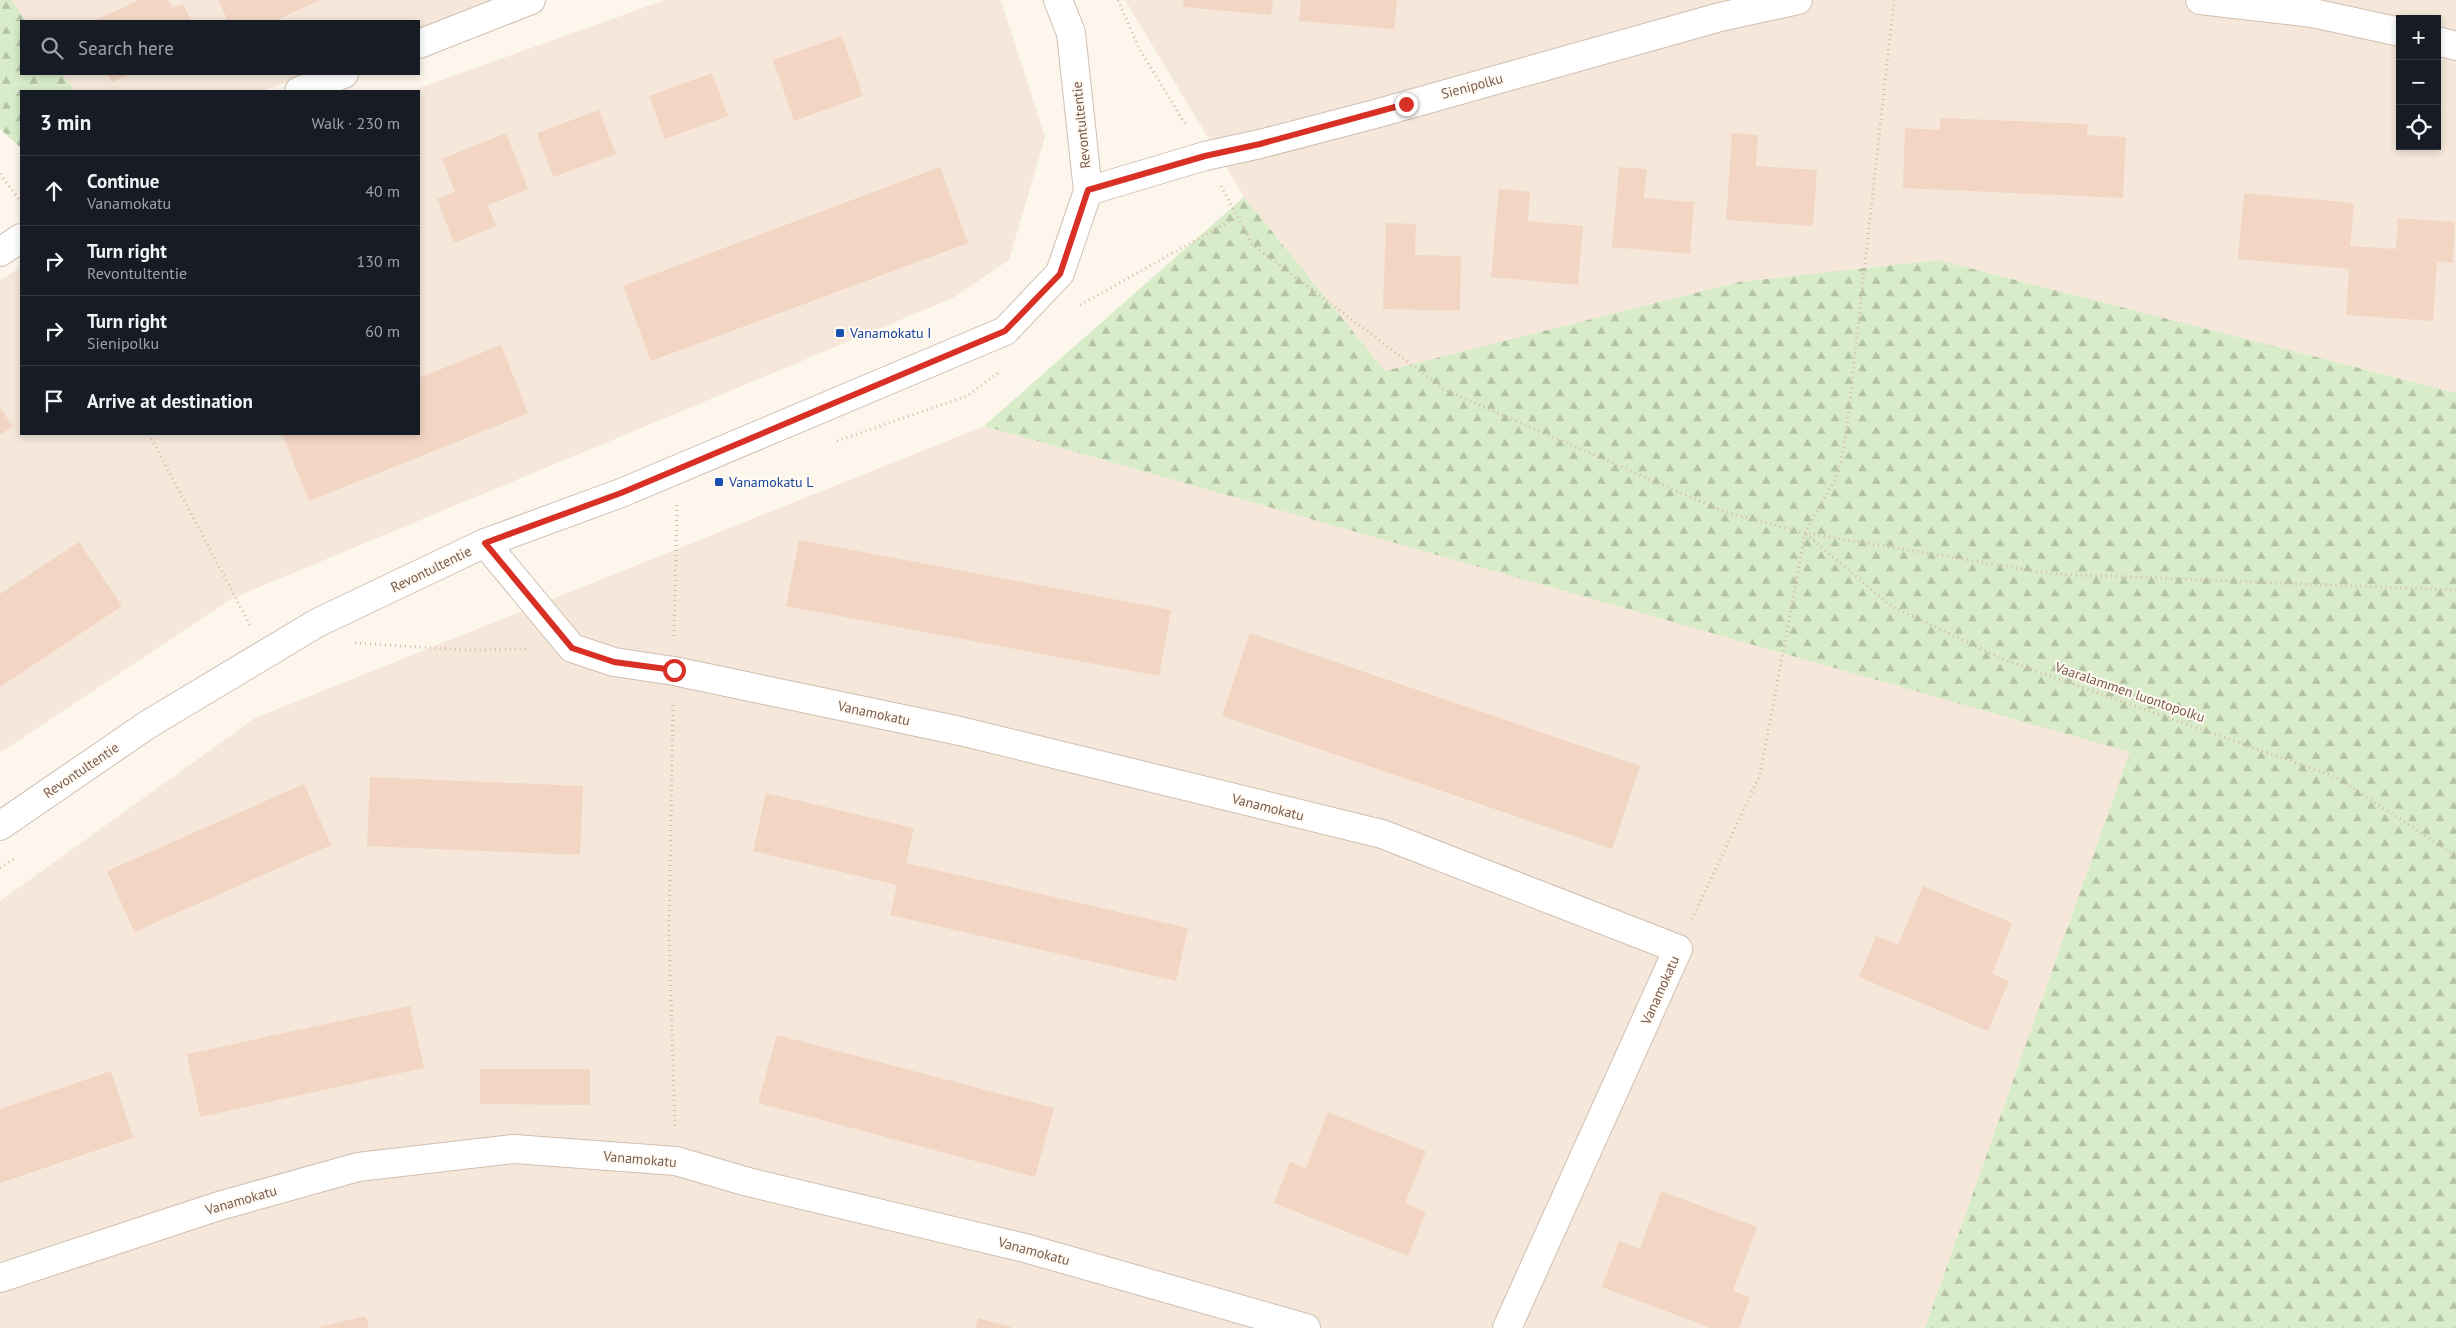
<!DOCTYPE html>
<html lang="en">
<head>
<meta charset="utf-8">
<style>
  body { margin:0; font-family:"PT Sans",sans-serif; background:#20242c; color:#f1f3f6 }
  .controls { position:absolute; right:15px; top:15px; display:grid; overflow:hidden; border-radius:0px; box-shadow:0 2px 8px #0003 }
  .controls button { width:45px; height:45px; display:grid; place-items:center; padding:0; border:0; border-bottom:1px solid #363941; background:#171b24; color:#f1f3f6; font:25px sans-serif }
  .stop { position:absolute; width:15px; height:15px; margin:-11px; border:4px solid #d93025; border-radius:50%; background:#fff }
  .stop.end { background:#d93025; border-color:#fff; box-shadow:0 1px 5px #0008 }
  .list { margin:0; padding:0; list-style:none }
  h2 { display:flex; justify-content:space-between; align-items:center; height:65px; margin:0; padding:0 20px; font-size:21px }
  h2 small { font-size:16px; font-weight:400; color:#9ea1a6 }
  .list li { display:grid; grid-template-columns:32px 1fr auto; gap:15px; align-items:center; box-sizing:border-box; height:70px; padding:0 20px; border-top:1px solid #363941 }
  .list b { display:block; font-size:19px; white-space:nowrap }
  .list p { margin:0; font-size:16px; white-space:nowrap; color:#9ea1a6 }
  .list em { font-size:16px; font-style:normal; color:#9ea1a6 }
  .icon { flex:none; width:28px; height:28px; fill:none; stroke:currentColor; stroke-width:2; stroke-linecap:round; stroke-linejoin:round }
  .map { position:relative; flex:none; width:2456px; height:1328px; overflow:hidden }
  .search { position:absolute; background:#171b24; box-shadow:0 2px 8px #0003; left:20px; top:20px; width:400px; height:55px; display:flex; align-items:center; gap:12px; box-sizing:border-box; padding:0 18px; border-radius:0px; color:#9ea1a6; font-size:19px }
  .panel { position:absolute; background:#171b24; box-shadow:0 2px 8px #0003; left:20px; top:90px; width:400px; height:345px; border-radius:0px }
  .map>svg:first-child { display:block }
  .residential { fill:#f5e8da; fill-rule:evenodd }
  .forest { fill:url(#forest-firs) }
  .building { fill:#f3d5c3 }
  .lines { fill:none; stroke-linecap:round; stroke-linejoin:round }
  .minor-casing { stroke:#d1beb0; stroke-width:30 }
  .tertiary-casing { stroke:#d1beb0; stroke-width:30 }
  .path { stroke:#d9b8a5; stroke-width:3; stroke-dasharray:1 4; stroke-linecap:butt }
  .minor { stroke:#fff; stroke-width:28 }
  .tertiary { stroke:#fff; stroke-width:28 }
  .route { stroke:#d93025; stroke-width:6 }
  .transit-dot { fill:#1a4fb4; stroke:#fffaf3; stroke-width:2 }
  .labels { text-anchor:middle; stroke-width:4; stroke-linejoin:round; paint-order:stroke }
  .street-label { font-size:14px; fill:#7a5c4d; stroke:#fffaf3 }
  .transit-label { font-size:14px; fill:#164399; stroke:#fffaf3; text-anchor:start }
</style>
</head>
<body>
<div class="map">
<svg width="2456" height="1328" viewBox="0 0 2456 1328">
  <defs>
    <pattern id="forest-firs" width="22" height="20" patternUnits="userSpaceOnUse" patternTransform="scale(1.25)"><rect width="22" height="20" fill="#d8ecc9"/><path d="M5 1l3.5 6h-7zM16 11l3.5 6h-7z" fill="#b4c2a5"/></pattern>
  </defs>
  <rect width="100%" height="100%" fill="#fdf6ec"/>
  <path class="residential" d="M11,0H521L419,36V21H26Z
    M665,0H1001L1045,137L1009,260L953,298L233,598L0,753V280L21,267V434H419V91H411Z
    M1125,0H2456V393L1938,260L1739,282L1385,371L1244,197ZM2400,19H2437V146H2400Z
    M62,74H311L262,91H75Z
    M984,426L2131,751L1925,1328H0V901L255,718Z"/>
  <path class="forest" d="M0,0H11L26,21H21V74H62L75,91H21V148L0,129Z
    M1244,197L1385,371L1739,282L1938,260L2456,393V1328H1925L2130,752L984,426Z"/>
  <path class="building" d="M139,0H168L172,8L183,4L191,21H94Z
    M218,0H320L279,19L280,21H228Z
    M1184,0H1273L1271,15L1183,7Z
    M1301,0H1397L1394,29L1299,21Z
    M842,36L863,96L794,121L773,60Z
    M712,73L728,116L665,139L649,96Z
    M107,74H130L112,82Z
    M599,110L616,154L553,177L537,133Z
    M1940,118L2088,124L2087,135L2126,137L2123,198L1903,188L1905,128L1940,130Z
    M506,133L528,189L488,205L496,226L454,243L437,199L455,192L442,159Z
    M1732,133L1758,135L1756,166L1817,170L1813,226L1726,220Z
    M940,167L968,243L651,361L623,286Z
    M1619,167L1647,169L1644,198L1694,202L1690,254L1612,247Z
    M1499,189L1530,192L1528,221L1583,226L1578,285L1491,277Z
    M2244,193L2354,203L2350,246L2396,249L2398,218L2455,222L2453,263L2437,261L2433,321L2346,315L2349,269L2238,259Z
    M1386,223L1416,224L1415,255L1461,256L1460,311L1383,309Z
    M501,345L528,413L309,501L282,434H419V378Z
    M0,408L13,426L0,435Z
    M799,540L1171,610L1159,676L786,606Z
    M79,542L122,606L0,687V594Z
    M1250,633L1640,766L1612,849L1222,716Z
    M370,777L583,786L580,855L367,846Z
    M304,784L331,845L134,932L107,871Z
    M766,793L914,828L906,863L1188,928L1176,981L890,915L897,885L753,851Z
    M1923,886L2012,923L1992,974L2009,981L1988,1031L1859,977L1876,936L1898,945Z
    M410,1006L424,1068L200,1117L187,1054Z
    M777,1035L1054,1108L1035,1177L758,1103Z
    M480,1069H590V1105L480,1104Z
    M111,1071L133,1138L0,1183V1109Z
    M1328,1112L1426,1151L1405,1203L1426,1212L1408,1256L1274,1203L1290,1162L1306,1168Z
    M1661,1191L1757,1227L1733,1291L1750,1297L1739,1328H1711L1602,1287L1619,1241L1640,1249Z
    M366,1316L369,1328H319V1327Z
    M978,1318L1011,1327V1328H975Z"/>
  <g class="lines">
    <g class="minor-casing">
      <path id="minor" d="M2200,0L2313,13L2400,32
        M2437,41L2456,46
        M419,44L531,0
        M299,91L344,74
        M1088,191L1205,156L1260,144L1375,114L1720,17L1798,0
        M0,252L21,238
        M485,543L572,648L614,662L674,671L960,731L1382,834L1678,949L1507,1328
        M0,1278L219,1206L358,1167L514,1149L676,1161L748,1182L1025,1248L1306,1328"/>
    </g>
    <g class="tertiary-casing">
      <path id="tertiary" d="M0,826L147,725L317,623L485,543L621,493L1005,331L1060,273L1088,191L1071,33L1058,0"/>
    </g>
    <path class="path" d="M1118,0L1139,48L1187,127
      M0,174L21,202
      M1221,186L1252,244L1445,390L1725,512L1805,533L2054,574L2456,590
      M1080,305L1237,217
      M149,434L250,625
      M837,441L967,396L998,373
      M1806,534L1891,606L2005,660L2336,777L2456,856
      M674,636L677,505
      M355,643L466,650L528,649
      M673,705L669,933L675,1128
      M0,868L14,859
      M1692,919L1760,775L1805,533L1838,474L1846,436L1894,0"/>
    <use href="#minor" class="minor"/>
    <use href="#tertiary" class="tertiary"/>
  </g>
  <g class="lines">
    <path class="route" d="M674,670L614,662L572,648L485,543L621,493L1005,331L1060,274L1088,190L1205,156L1260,144L1406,104"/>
  </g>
  <g class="transit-dot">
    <rect x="835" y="328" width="10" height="10" rx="2.5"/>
    <rect x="714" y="477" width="10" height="10" rx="2.5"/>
  </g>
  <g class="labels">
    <g class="street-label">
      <text transform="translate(1472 86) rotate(-15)" y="5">Sienipolku</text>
      <text transform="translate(1081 125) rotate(-96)" y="5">Revontultentie</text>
      <text transform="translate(431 569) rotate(-26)" y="5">Revontultentie</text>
      <text transform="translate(2130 692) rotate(19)" y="5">Vaaralammen luontopolku</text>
      <text transform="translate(874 713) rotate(12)" y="5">Vanamokatu</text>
      <text transform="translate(81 770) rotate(-34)" y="5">Revontultentie</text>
      <text transform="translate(1268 807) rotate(14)" y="5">Vanamokatu</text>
      <text transform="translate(1660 990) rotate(-66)" y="5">Vanamokatu</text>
      <text transform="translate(640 1159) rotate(5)" y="5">Vanamokatu</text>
      <text transform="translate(241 1200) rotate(-16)" y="5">Vanamokatu</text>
      <text transform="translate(1034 1251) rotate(15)" y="5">Vanamokatu</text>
    </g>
    <g class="transit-label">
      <text x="850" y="338">Vanamokatu I</text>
      <text x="729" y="487">Vanamokatu L</text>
    </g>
  </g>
</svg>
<div class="controls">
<button>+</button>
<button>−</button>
<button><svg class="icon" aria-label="locate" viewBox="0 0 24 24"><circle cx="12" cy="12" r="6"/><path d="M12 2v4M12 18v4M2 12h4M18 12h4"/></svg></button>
</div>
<div class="stop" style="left:674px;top:670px"></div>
<div class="stop end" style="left:1406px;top:104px"></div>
<div class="search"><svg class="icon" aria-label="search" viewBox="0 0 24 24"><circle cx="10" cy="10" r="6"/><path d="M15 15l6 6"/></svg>Search here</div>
<section class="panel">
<h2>3 min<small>Walk · 230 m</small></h2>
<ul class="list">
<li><svg class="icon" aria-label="ahead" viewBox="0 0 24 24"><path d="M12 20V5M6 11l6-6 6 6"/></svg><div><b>Continue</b><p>Vanamokatu</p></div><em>40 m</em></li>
<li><svg class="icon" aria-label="right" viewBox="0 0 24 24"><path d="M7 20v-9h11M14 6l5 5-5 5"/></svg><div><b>Turn right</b><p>Revontultentie</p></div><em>130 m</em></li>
<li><svg class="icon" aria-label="right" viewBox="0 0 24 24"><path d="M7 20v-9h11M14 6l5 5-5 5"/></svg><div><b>Turn right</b><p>Sienipolku</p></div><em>60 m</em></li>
<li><svg class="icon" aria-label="arrive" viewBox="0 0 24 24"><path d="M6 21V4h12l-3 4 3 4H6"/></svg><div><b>Arrive at destination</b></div></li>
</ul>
</section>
</div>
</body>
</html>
